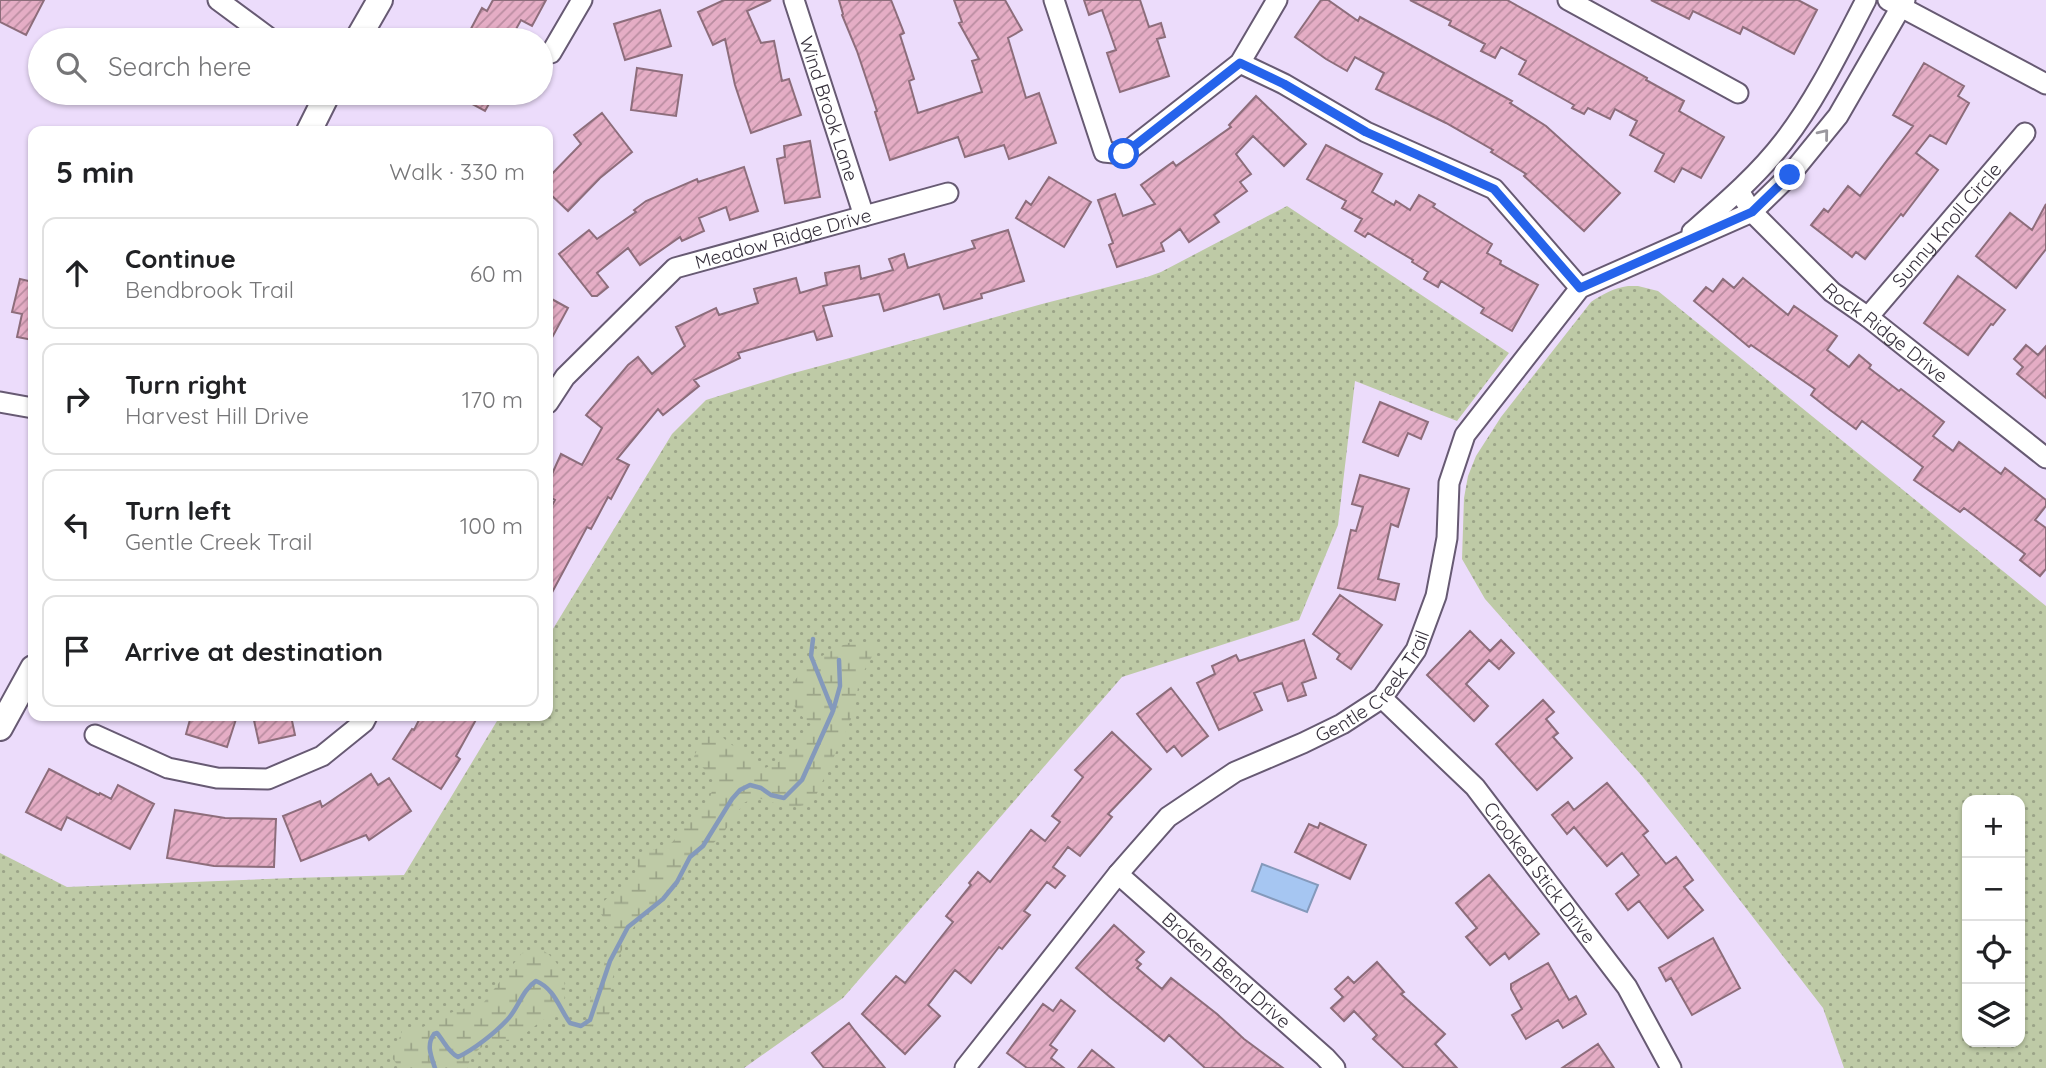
<!DOCTYPE html>
<html lang="en">
<head>
<meta charset="utf-8">
<style>
  body { margin:0; font-family:Quicksand,sans-serif; background:#f6f6f6; color:#202124 }
  .controls { position:absolute; right:21px; bottom:21px; display:grid; overflow:hidden; border-radius:14px; box-shadow:0 2px 5px #0004 }
  .controls button { width:63px; height:63px; display:grid; place-items:center; padding:0; border:0; border-bottom:2px solid #e0e0e0; background:#fff; color:#202124; font:35px sans-serif }
  .stop { position:absolute; width:21px; height:21px; margin:-16px; border:5px solid #2563eb; border-radius:50%; background:#fff }
  .stop.end { background:#2563eb; border-color:#fff; box-shadow:0 2px 7px #0008 }
  .list { margin:0; padding:0; list-style:none }
  h2 { display:flex; justify-content:space-between; align-items:center; height:91px; margin:0; padding:0 28px; font-size:30px }
  h2 small { font-size:23px; font-weight:400; color:#757577 }
  .list li { display:grid; grid-template-columns:46px 1fr auto; gap:21px; align-items:center; box-sizing:border-box; height:112px; margin:0 14px 14px; padding:0 14px; border:2px solid #e0e0e0; border-radius:14px }
  .list b { display:block; font-size:26px; white-space:nowrap }
  .list p { margin:0; font-size:23px; white-space:nowrap; color:#757577 }
  .list em { font-size:23px; font-style:normal; color:#757577 }
  .icon { flex:none; width:38px; height:38px; fill:none; stroke:currentColor; stroke-width:2; stroke-linecap:round; stroke-linejoin:round }
  .map { position:relative; flex:none; width:2046px; height:1068px; overflow:hidden }
  .search { position:absolute; background:#fff; box-shadow:0 2px 5px #0004; left:28px; top:28px; width:525px; height:77px; display:flex; align-items:center; gap:18px; box-sizing:border-box; padding:0 24px; border-radius:38px; color:#757577; font-size:26px }
  .panel { position:absolute; background:#fff; box-shadow:0 2px 5px #0004; left:28px; top:126px; width:525px; height:595px; border-radius:14px }
  .map>svg:first-child { display:block }
  .grass { fill:url(#grass-dots); fill-rule:evenodd }
  .wetland { fill:url(#wetland-marsh) }
  .water { fill:#a6c6f2; stroke:#8499bb; stroke-width:2 }
  .lines { fill:none; stroke-linecap:round; stroke-linejoin:round }
  .stream { stroke:#8499bb; stroke-width:4.5 }
  .building { fill:url(#building-hatch); stroke:#8d6d7b; stroke-width:2 }
  .minor-casing { stroke:#675a73; stroke-width:23 }
  .major-casing { stroke:#675a73; stroke-width:28 }
  .minor { stroke:#fff; stroke-width:19 }
  .major { stroke:#fff; stroke-width:24 }
  .oneway { stroke:#9a989e }
  .route { stroke:#2563eb; stroke-width:9 }
  .labels { text-anchor:middle; stroke-width:5; stroke-linejoin:round; paint-order:stroke }
  .street-label { font-size:19px; fill:#36303c; stroke:#fff }
</style>
</head>
<body>
<div class="map">
<svg width="2046" height="1068" viewBox="0 0 2046 1068">
  <defs>
    <pattern id="grass-dots" width="8" height="8" patternUnits="userSpaceOnUse" patternTransform="scale(1.75)"><rect width="8" height="8" fill="#becaa6"/><path d="M2 2h.1M6 6h.1" fill="none" stroke="#9ba488" stroke-width="1.8" stroke-linecap="round"/></pattern>
    <pattern id="wetland-marsh" width="20" height="14" patternUnits="userSpaceOnUse" patternTransform="scale(1.75)"><rect width="20" height="14" fill="#becaa6"/><path d="M1 5h8M5 5V1M11 12h8M15 12V8" fill="none" stroke="#9ba488"/></pattern>
    <pattern id="building-hatch" width="6" height="6" patternUnits="userSpaceOnUse" patternTransform="scale(1.75)"><rect width="6" height="6" fill="#e5adc5"/><path d="M-1 1l2-2M0 6l6-6M5 7l2-2" fill="none" stroke="#ba8da1"/></pattern>
  </defs>
  <rect width="100%" height="100%" fill="#ecdcfb"/>
  <path class="grass" d="M1287,206L1509,353L1457,421L1355,381L1338,525L1299,620L1122,677L843,998L744,1068H0V853L67,887L292,878L404,875L500,716H548V637L672,434L706,400L790,374L846,359L1042,304L1147,277L1161,272Z
    M1628,286H1638L1658,291L2046,606V1068H1844L1823,1008L1698,846L1642,776L1485,599L1462,559L1464,498L1468,476L1476,456L1501,417L1591,302C1603,294 1614,288 1628,286ZM1967,800H2020V1042H1967Z"/>
  <path class="wetland" d="M851,642L874,643L875,651L859,680L856,701L850,722L813,802C793,812 775,803 755,797L744,803L721,836L703,853L660,904L638,921L630,933L619,956L611,984V1007L608,1018L592,1027L581,1026L580,1025L584,1022L588,1017L591,994L602,972L608,951L620,930L606,927L603,917L599,911C603,893 626,892 636,876C640,869 636,861 638,853C648,849 660,850 670,844C677,839 678,832 683,826C702,809 709,810 714,781L694,757L698,747L708,733L719,734C732,747 749,755 762,769C786,762 805,744 814,721L805,720L795,707L788,693C797,669 828,650 851,642Z
    M540,949C562,959 571,988 561,1009L540,1022L517,1040C496,1038 473,1045 467,1068H400L392,1058L402,1031L423,1027L447,1014L462,1009L481,1006L522,953Z"/>
  <path class="water" d="M1262,864L1318,885L1307,912L1252,891Z"/>
  <g class="lines">
    <path class="stream" d="M813,639L811,656L833,711
      M435,1068C431,1056 426,1045 434,1034L437,1033C444,1041 448,1052 458,1057C473,1050 495,1033 507,1020C518,1009 522,990 536,981C555,989 559,1008 570,1023L581,1026L590,1020L610,961L628,927L663,899L677,882L690,857L703,846L732,799L740,790L750,785L761,788L771,795L784,798L802,780L833,711L840,686L839,660"/>
  </g>
  <path class="building" d="M0,0H44L26,35L0,22Z
    M493,0H546L532,26L521,20L510,40H465L482,8L487,11Z
    M724,0H771L747,11L761,43L774,41L782,81L789,79L801,115L751,133L735,85L725,39L713,45L698,12Z
    M839,0H891L904,33L900,35L914,79L909,81L918,113L982,92L972,61L979,59L959,23L962,22L954,0H1005L1022,30L1008,38L1026,98L1039,93L1056,143L1009,159L1004,145L965,157L958,137L890,160L875,112L877,111L857,51L842,15L843,14Z
    M1084,0H1140L1149,27L1161,23L1165,37L1157,39L1169,76L1120,92L1107,53L1116,50L1102,10L1089,15Z
    M1321,0H1328L1358,21L1360,17L1512,101L1510,103L1546,126L1620,193L1584,231L1524,176L1526,174L1491,152L1493,150L1446,123L1376,89L1384,73L1355,57L1347,71L1326,59L1295,37Z
    M1410,0H1507L1647,78L1646,80L1684,101L1679,111L1724,137L1701,178L1682,168L1674,182L1655,171L1664,154L1630,135L1637,121L1615,109L1610,119L1588,108L1584,114L1572,108L1574,105L1519,74L1526,61L1501,47L1495,58L1481,51L1485,44L1449,25L1451,21Z
    M1651,0H1798L1817,10L1794,54L1743,27L1740,34L1693,11L1689,19Z
    M660,10L671,46L625,60L614,24Z
    M1924,63L1964,86L1958,96L1969,103L1946,144L1930,135L1916,153L1938,170L1903,216L1901,214L1865,259L1856,252L1852,257L1811,225L1824,209L1828,212L1848,186L1860,196L1913,126L1893,115Z
    M637,68L682,75L676,116L631,110Z
    M452,93H495L485,111Z
    M1256,96L1306,144L1284,166L1253,136L1236,154L1251,174L1240,182L1247,191L1214,215L1219,222L1189,242L1180,229L1161,243L1164,251L1117,267L1109,245L1113,243L1098,200L1115,194L1123,216L1155,204L1141,185L1173,162L1176,166L1231,127L1229,125Z
    M602,113L632,152L600,178L568,211L548,192V178L581,144L574,135Z
    M810,141L820,197L785,203L777,159L785,157L784,146Z
    M1326,145L1382,174L1372,192L1394,205L1396,201L1410,210L1419,195L1435,204L1433,207L1492,244L1487,253L1501,261L1500,264L1538,285L1512,331L1481,313L1484,308L1441,281L1438,287L1424,279L1428,272L1412,262L1413,260L1368,233L1365,237L1355,231L1362,219L1342,208L1346,201L1307,179Z
    M744,167L758,211L730,220L726,207L699,218L704,231L682,241L680,237L640,265L628,248L597,273L608,287L597,296H592L559,254L589,230L597,239L636,212L634,210L646,201L697,179L698,182Z
    M1049,177L1091,202L1064,247L1016,218L1026,201L1031,205Z
    M2046,204V249L2016,288L1976,256L2010,213L2032,230Z
    M1008,230L1024,281L981,294L982,298L944,309L939,294L884,311L879,294L823,306L832,336L817,340L814,331L738,353L740,358L694,380L699,386L663,415L658,409L617,459L629,465L611,499L608,497L591,529L587,527L548,600V513L555,500L548,496V483L561,454L582,465L602,428L586,415L628,365L638,357L652,374L685,346L676,327L716,308L719,315L758,303L754,289L796,278L800,293L827,285L825,273L859,266L861,279L893,270L889,259L904,254L908,268L975,248L972,241Z
    M1958,276L2005,310L1993,325L1991,324L1968,355L1924,323Z
    M1743,278L1788,315L1794,306L1837,336L1827,350L1849,367L1859,355L1871,365L1869,368L1899,391L1901,389L1944,422L1933,436L1953,451L1959,442L2001,474L2005,468L2046,500V506L2035,520L2046,528V569L2040,576L2020,560L2025,554L1964,508L1960,512L1914,480L1923,467L1862,421L1856,429L1830,410L1811,395L1815,389L1751,345L1749,347L1694,301L1706,287L1713,292L1723,279L1734,288Z
    M20,279L33,282V340L17,337L22,314L12,312Z
    M548,297L568,308L548,345Z
    M2026,345L2038,355L2046,346V398L2017,374L2023,367L2014,359Z
    M1380,402L1428,422L1421,439L1408,433L1398,456L1363,442Z
    M1360,475L1409,489L1398,527L1391,524L1378,579L1399,584L1395,600L1338,588L1351,530L1356,531L1363,507L1352,504Z
    M1340,595L1382,625L1351,669L1337,659L1340,654L1313,634Z
    M1470,631L1490,651L1501,640L1514,653L1499,669L1489,660L1466,684L1488,706L1474,721L1427,675Z
    M1304,640L1316,678L1302,683L1306,695L1288,701L1282,683L1254,693L1262,710L1219,730L1197,683L1215,674L1212,666L1236,655L1239,661Z
    M1171,688L1208,736L1182,756L1174,746L1167,752L1137,714Z
    M1543,700L1554,712L1546,719L1558,733L1553,737L1572,758L1537,790L1496,744Z
    M191,716H237L227,747L186,734Z
    M253,716H291L295,735L259,743Z
    M421,716H478L456,756L460,759L441,789L393,759L412,729L414,730Z
    M1112,732L1151,769L1108,814L1112,817L1080,856L1068,847L1053,867L1065,876L1055,888L1047,882L1024,911L1030,915L1002,949L999,947L971,983L955,970L928,1005L940,1016L905,1054L862,1014L896,976L905,983L953,922L946,916L971,885L969,883L978,872L990,882L1031,830L1045,841L1060,822L1052,816L1083,777L1075,770Z
    M49,769L99,795L100,793L111,799L118,785L154,804L130,849L67,817L61,830L26,812Z
    M371,774L378,785L389,778L411,811L369,840L366,835L301,861L283,816L320,801L322,807Z
    M1607,783L1648,831L1643,835L1666,864L1676,857L1693,880L1684,887L1703,910L1668,938L1639,901L1628,910L1616,894L1639,875L1622,853L1607,866L1574,827L1567,834L1552,815L1568,802L1574,810Z
    M175,810L225,818L276,819L274,867L214,866L167,858Z
    M1320,823L1366,845L1350,879L1295,852L1309,824L1318,828Z
    M1489,875L1539,934L1509,959L1505,953L1490,965L1466,937L1477,928L1456,903Z
    M1114,925L1144,952L1136,960L1141,964L1137,968L1162,989L1171,978L1217,1014L1244,1039L1283,1068H1205L1169,1035L1164,1041L1111,998L1076,968Z
    M1713,938L1740,988L1692,1015L1671,978L1666,981L1659,968Z
    M1377,962L1404,992L1401,994L1445,1034L1435,1044L1457,1068H1404L1373,1039L1377,1035L1354,1011L1344,1021L1331,1008L1343,997L1335,989L1348,977L1354,983Z
    M1548,963L1569,1000L1576,996L1586,1014L1563,1028L1558,1020L1526,1039L1512,1015L1522,1009L1511,989V984Z
    M1061,1000L1075,1011L1050,1045L1057,1050L1051,1058L1064,1068H1027L1007,1053L1043,1004L1053,1011Z
    M849,1023L855,1031L885,1068H824L812,1053Z
    M1598,1044L1614,1068H1562Z
    M1092,1050L1114,1068H1078Z"/>
  <g class="lines">
    <g class="minor-casing">
      <g id="minor">
        <path d="M218,0L272,40"/>
        <path id="s1" d="M794,0L864,216"/>
        <path d="M1054,0L1104,152L1124,154L1240,63L1277,0"/>
        <path d="M1568,0L1738,93"/>
        <path d="M1888,0L2046,84"/>
        <path d="M551,53L582,0"/>
        <path d="M1240,63L1284,84L1366,132L1494,189L1580,288"/>
        <path id="s2" d="M1739,191L1752,212L1832,292L1868,317L2046,458"/>
        <path d="M1692,232C1724,204 1758,175 1784,141C1816,100 1842,46 1866,0"/>
        <path id="s3" d="M1868,317L2025,133"/>
        <path d="M0,402L33,408"/>
        <path id="s4" d="M548,403L565,377L675,268L948,193"/>
        <path id="s5" d="M1382,698L1475,787L1627,987L1671,1068"/>
        <path d="M95,735L168,768L217,778L268,779L322,756L364,722L367,716"/>
        <path id="s6" d="M1118,874L1325,1057L1335,1068"/>
        <path id="s7" d="M965,1068L1118,874L1168,817L1235,772L1303,743L1342,724L1382,698L1416,650L1436,596L1447,538L1449,483L1465,435L1580,288L1752,212L1790,175L1838,116L1905,0"/>
      </g>
    </g>
    <g class="major-casing">
      <path id="major" d="M357,40L380,0
        M309,131L328,93
        M0,728L33,668"/>
    </g>
    <use href="#minor" class="minor"/>
    <use href="#major" class="major"/>
  </g>
  <defs><path id="oneway-chevron" d="M-2-3.5L2.5 0L-2 3.5" fill="none" stroke-width="1.6" stroke-linecap="round" stroke-linejoin="round" transform="scale(1.75)"/></defs>
  <use class="oneway" href="#oneway-chevron" transform="translate(1824 134) rotate(-51)"/>
  <g class="lines">
    <path class="route" d="M1124,154L1240,63L1284,84L1366,132L1494,189L1580,288L1752,212L1790,175"/>
  </g>
  <g class="labels">
    <g class="street-label">
      <text dy="7" stroke="none"><textPath href="#s1" startOffset="114">Wind Brook Lane</textPath></text>
      <text dy="7" stroke="none"><textPath href="#s3" startOffset="121">Sunny Knoll Circle</textPath></text>
      <text dy="7" stroke="none"><textPath href="#s4" startOffset="298">Meadow Ridge Drive</textPath></text>
      <text dy="7" stroke="none"><textPath href="#s2" startOffset="205">Rock Ridge Drive</textPath></text>
      <text dy="7" stroke="none"><textPath href="#s7" startOffset="570">Gentle Creek Trail</textPath></text>
      <text dy="7" stroke="none"><textPath href="#s5" startOffset="236">Crooked Stick Drive</textPath></text>
      <text dy="7" stroke="none"><textPath href="#s6" startOffset="145">Broken Bend Drive</textPath></text>
    </g>
  </g>
</svg>
<div class="controls">
<button>+</button>
<button>−</button>
<button><svg class="icon" aria-label="locate" viewBox="0 0 24 24"><circle cx="12" cy="12" r="6"/><path d="M12 2v4M12 18v4M2 12h4M18 12h4"/></svg></button>
<button><svg class="icon" aria-label="layers" viewBox="0 0 24 24"><path d="M12 4l9 5-9 5-9-5zM3 14l9 5 9-5"/></svg></button>
</div>
<div class="stop" style="left:1124px;top:154px"></div>
<div class="stop end" style="left:1790px;top:175px"></div>
<div class="search"><svg class="icon" aria-label="search" viewBox="0 0 24 24"><circle cx="10" cy="10" r="6"/><path d="M15 15l6 6"/></svg>Search here</div>
<section class="panel">
<h2>5 min<small>Walk · 330 m</small></h2>
<ul class="list">
<li><svg class="icon" aria-label="ahead" viewBox="0 0 24 24"><path d="M12 20V5M6 11l6-6 6 6"/></svg><div><b>Continue</b><p>Bendbrook Trail</p></div><em>60 m</em></li>
<li><svg class="icon" aria-label="right" viewBox="0 0 24 24"><path d="M7 20v-9h11M14 6l5 5-5 5"/></svg><div><b>Turn right</b><p>Harvest Hill Drive</p></div><em>170 m</em></li>
<li><svg class="icon" aria-label="left" viewBox="0 0 24 24"><path d="M17 20v-9H6M10 6l-5 5 5 5"/></svg><div><b>Turn left</b><p>Gentle Creek Trail</p></div><em>100 m</em></li>
<li><svg class="icon" aria-label="arrive" viewBox="0 0 24 24"><path d="M6 21V4h12l-3 4 3 4H6"/></svg><div><b>Arrive at destination</b></div></li>
</ul>
</section>
</div>
</body>
</html>
